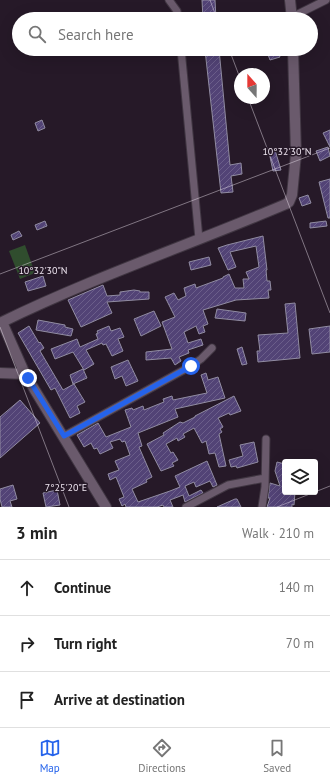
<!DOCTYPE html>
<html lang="en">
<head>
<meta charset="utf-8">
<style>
  body { margin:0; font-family:"PT Sans",sans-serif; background:#f2f2f2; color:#222 }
  .controls { position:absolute; right:12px; bottom:12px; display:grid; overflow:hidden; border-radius:4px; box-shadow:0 4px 16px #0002 }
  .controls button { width:36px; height:36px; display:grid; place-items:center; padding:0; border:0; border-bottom:1px solid #e0e0e0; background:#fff; color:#222; font:20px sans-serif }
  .compass { position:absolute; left:234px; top:68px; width:36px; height:36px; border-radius:50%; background:#fff; box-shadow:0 4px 16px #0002; rotate:339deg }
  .stop { position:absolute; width:12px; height:12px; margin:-9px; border:3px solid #2563eb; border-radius:50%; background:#fff }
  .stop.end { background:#2563eb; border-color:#fff; box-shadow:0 1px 4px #0008 }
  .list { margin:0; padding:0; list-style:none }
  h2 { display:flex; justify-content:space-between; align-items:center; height:52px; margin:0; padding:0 16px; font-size:17px }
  h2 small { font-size:13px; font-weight:400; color:#767676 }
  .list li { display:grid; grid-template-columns:26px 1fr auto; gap:12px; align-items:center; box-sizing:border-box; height:56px; padding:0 16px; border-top:1px solid #e0e0e0 }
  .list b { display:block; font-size:15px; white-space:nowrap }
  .list em { font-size:13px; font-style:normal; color:#767676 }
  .icon { flex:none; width:22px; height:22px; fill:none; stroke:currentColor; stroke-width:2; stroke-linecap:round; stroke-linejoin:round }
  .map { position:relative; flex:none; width:330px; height:507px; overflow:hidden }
  .search { position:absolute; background:#fff; box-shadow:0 4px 16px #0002; left:12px; right:12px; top:12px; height:44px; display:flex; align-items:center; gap:10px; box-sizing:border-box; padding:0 14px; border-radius:22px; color:#767676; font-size:15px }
  .sheet { height:220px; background:#fff }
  nav { display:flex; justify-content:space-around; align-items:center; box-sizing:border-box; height:56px; border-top:1px solid #e0e0e0; background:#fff; font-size:11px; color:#767676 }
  nav a { display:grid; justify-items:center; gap:2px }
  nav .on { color:#2563eb }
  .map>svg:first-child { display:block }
  .park { fill:#304d2e }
  .building { fill:url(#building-hatch); stroke:#918ca2 }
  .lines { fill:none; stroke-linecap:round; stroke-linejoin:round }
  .street-casing { stroke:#403642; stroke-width:9 }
  .secondary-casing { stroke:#403642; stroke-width:12 }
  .street { stroke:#6a5a6c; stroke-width:7 }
  .secondary { stroke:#6a5a6c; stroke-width:10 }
  .route { stroke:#2563eb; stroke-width:5 }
  .ticks { fill:none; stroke:#efe6f1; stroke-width:1; stroke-opacity:0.45 }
  .ticks-label { font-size:10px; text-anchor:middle; fill:#efe6f1; stroke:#261928; stroke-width:3; stroke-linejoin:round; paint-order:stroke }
</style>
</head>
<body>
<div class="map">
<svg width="330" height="507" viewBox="0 0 330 507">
  <defs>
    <pattern id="building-hatch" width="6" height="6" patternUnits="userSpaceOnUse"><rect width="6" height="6" fill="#524376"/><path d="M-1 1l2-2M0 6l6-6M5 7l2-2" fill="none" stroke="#6b5e8a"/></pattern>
  </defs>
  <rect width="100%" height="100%" fill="#261928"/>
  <path class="park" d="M25,245L35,273L20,279L9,251Z"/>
  <path class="building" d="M202,0H215L216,19H203Z
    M219,49L230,165L241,163L242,174L231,176L233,192L221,193L205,50Z
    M266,49H277L280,57L270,60Z
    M42,120L45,128L38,131L35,123Z
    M330,130V147L323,133Z
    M328,147L330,156L320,161L316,151Z
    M275,150L281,170L273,171L269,152Z
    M330,179V218H328L319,182Z
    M308,195L311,203L302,206L299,198Z
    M45,221L47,226L37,230L35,225Z
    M326,221L327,226L310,228V223Z
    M19,231L22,236L13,240L11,235Z
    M263,236L267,270H266L267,281H270L271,290H268L269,298L236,300L203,310L208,324L203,326L205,332L199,334L196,326L184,332L188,343L201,339L203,345L188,350L189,353L179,357L181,361L175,365L171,358L146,360V352L172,349L162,322L175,317L165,297L174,293L178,300L186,296L184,288L195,284L196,288L223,278V277L229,274L235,288H244L243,279H249L246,272L259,267L256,246L230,252L236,267L228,270L218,248L227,245Z
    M209,257L211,265L191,270L189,262Z
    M43,276L46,286L28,291L25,282Z
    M103,285L107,296L120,295V292L134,290L140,291V292H149V299L107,302L112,313L81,327L68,300Z
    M295,303L300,358L258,362L257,351H260L258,335L288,333L285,304Z
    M217,309L246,313L245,321L215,318Z
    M154,311L161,326L141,336L134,319Z
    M38,320L65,325V327L73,329L71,336L36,330Z
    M29,326L39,343L40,342L44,348L40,351L63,390L74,384L85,402L77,406L80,413L70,418L55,388L51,390L18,333Z
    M109,326L111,331L120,328L124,337L118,339L123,351L112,356L106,344L103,345L102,343L86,350L94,364L84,370L73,352L55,359L51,349L77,339L80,347L98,339L96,334L98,333L97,331Z
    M330,326V352L312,354L309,329Z
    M242,347L247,364L242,365L237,349Z
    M128,360L138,381L126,386L122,376L115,379L111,367Z
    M83,369L87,378L73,384L70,375Z
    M206,373L208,380L218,377L225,398L175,409L178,417L138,433L142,446L139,447L152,477L146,480L147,482L132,489L138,502L170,491L180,487L175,476L207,461L217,485L213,487L210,481L196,487L194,482L185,486L189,496L201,490L203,493L185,502L183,495L170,500L173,507H164L163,505L157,507H126L125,504L122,506L119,499L124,497L116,477L110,480L108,474L119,470L115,461L130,455L125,441L122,442L120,439L110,442L113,448L100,454L97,448L94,449L91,443L84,447L77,435L98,423L106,437L131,427L125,410L132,408L133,410L143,406L144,410L164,402L163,399L172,396L173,400L207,393L201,375Z
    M234,396L241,411L230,415L229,413L218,418L223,427L220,429L222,432L219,434L226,466L219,467L215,453L209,454L206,441L202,443L194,428L183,434L185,437L178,441L177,438L166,444L171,453L173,452L178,460L172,463L174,466L161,471L147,444L164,435L163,433L180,422L183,423L195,417V416Z
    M20,400L40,423L0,458V417Z
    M254,442L258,462L237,468L236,466L231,467L229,460L243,456L240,445Z
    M277,462L285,464V492H295L294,505L292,504V507H267L270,498H268L270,483L280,486L275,471Z
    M13,485L17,499L10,501L12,507H2L0,499V489Z
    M57,490L60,505L46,507L43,493Z
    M235,499H237L241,507H217Z"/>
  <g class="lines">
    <g class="street-casing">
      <path id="street" d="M169,0L177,11L178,19
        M292,17L326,0
        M181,49L199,239
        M64,436L191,366L201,359L212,348
        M186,507L228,485L265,478
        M262,507L265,487L266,439"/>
    </g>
    <g class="secondary-casing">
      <path id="secondary" d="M290,0L292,19
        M0,373L25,374L106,507
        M25,374L2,322C94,277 192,244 286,204L289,202L292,195L296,154L293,49"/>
    </g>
    <use href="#street" class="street"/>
    <use href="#secondary" class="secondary"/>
  </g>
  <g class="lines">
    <path class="route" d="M28,378L64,436L191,366"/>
  </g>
  <path class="ticks" d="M210,0L217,19M229,49L240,78M248,98L330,313M0,274L330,148M0,327L69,507M277,507L330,486"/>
  <g class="ticks-label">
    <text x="287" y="155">10°32'30"N</text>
    <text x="43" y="274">10°32'30"N</text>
    <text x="66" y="491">7°25'20"E</text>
  </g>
</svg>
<div class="controls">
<button><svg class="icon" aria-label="layers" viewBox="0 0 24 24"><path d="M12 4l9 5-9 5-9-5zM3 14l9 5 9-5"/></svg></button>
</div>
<svg class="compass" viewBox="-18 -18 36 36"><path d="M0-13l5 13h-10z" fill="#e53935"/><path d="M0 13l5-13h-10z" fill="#767676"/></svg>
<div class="stop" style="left:191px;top:366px"></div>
<div class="stop end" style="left:28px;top:378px"></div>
<div class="search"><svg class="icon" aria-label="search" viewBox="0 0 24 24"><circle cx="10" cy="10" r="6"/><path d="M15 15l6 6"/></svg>Search here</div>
</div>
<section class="sheet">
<h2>3 min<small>Walk · 210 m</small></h2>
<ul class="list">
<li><svg class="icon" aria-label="ahead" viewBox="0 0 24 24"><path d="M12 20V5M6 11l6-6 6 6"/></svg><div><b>Continue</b></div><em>140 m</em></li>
<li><svg class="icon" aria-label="right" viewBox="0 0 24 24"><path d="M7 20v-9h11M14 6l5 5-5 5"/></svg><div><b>Turn right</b></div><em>70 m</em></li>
<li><svg class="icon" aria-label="arrive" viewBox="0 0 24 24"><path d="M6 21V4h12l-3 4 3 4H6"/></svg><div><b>Arrive at destination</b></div></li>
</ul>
</section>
<nav>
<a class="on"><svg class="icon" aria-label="map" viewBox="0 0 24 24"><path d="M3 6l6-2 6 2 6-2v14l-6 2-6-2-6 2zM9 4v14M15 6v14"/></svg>Map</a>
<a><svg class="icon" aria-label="directions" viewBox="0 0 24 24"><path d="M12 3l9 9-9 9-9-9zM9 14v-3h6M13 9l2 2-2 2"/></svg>Directions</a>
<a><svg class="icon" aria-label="saved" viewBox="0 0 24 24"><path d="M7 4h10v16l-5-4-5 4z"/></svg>Saved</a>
</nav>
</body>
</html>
